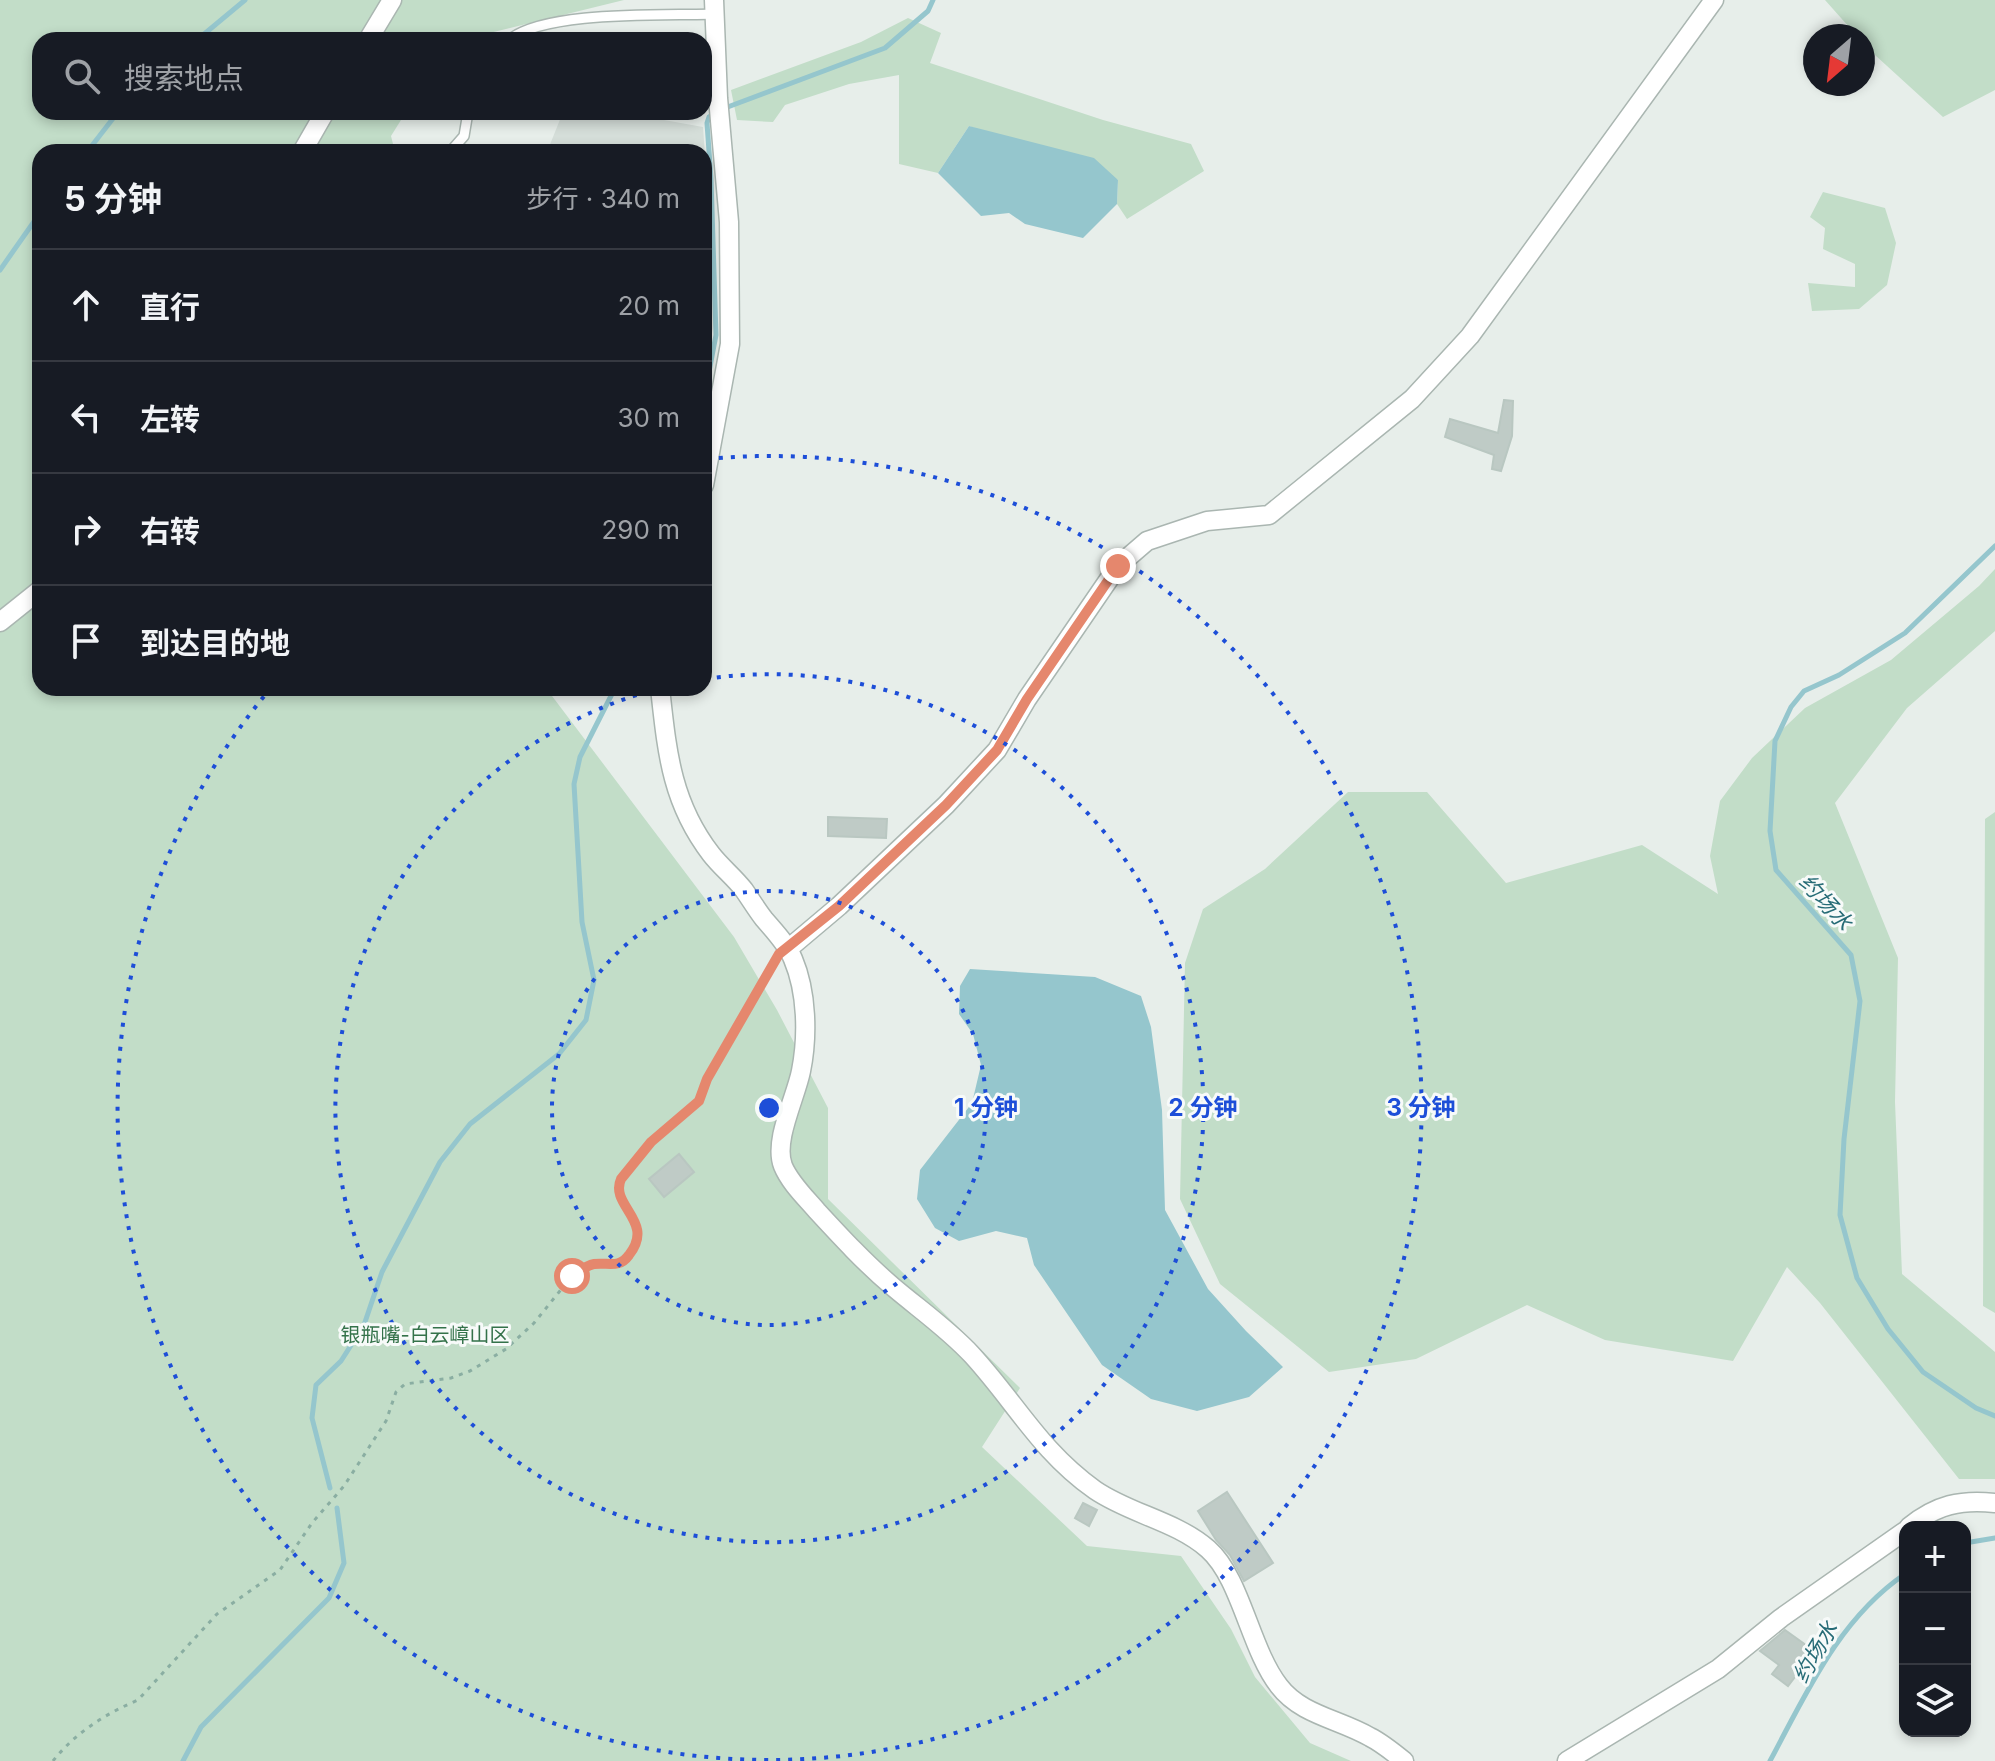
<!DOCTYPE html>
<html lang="zh">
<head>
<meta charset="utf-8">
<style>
  body { margin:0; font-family:Inter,"Noto Sans SC",sans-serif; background:#20242c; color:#f1f3f6 }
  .controls { position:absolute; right:24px; bottom:24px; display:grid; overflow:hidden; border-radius:16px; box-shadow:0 4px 12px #0003 }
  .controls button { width:72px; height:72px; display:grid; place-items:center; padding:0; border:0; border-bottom:2px solid #363941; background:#171b24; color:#f1f3f6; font:40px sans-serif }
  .compass { position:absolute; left:1803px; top:24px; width:72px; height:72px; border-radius:50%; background:#171b24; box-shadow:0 4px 12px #0003; rotate:208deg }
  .stop { position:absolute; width:24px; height:24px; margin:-18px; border:6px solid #e5876d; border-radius:50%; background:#fff }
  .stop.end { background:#e5876d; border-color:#fff; box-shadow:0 2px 8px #0008 }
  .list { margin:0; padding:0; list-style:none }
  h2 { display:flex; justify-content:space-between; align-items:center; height:104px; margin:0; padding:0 32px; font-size:34px }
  h2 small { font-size:26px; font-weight:400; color:#9ea1a6 }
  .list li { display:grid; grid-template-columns:52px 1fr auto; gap:24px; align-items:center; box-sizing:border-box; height:112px; padding:0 32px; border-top:2px solid #363941 }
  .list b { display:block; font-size:30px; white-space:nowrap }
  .list em { font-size:26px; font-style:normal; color:#9ea1a6 }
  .icon { flex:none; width:44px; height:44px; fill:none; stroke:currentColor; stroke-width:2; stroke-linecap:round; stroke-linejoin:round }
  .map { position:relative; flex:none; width:1995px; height:1761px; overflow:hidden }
  .search { position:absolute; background:#171b24; box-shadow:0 4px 12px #0003; left:32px; top:32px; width:680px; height:88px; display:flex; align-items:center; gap:20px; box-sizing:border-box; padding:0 28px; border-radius:24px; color:#9ea1a6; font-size:30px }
  .panel { position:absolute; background:#171b24; box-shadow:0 4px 12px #0003; left:32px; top:144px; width:680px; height:552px; border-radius:24px }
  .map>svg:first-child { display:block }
  .built { fill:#d5ded9 }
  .green { fill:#c2ddc8 }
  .water { fill:#95c6cd }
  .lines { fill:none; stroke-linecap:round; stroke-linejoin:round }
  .stream { stroke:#95c6cd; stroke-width:5 }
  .building { fill:#bfcbc6; stroke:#b9c7c1; stroke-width:2 }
  .service-casing { stroke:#aab6b1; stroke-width:12 }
  .minor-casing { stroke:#aab6b1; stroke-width:21 }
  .path { stroke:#8aaea2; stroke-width:3; stroke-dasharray:4 6; stroke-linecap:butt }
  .service { stroke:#fff; stroke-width:9 }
  .minor { stroke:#fff; stroke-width:18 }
  .route { stroke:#e5876d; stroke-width:10 }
  .ring { fill:none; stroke:#1d4ed8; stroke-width:4; stroke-dasharray:4 8 }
  .labels { text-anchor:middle; stroke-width:6; stroke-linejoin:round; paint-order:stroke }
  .park-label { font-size:20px; fill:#34724a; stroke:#f7faf9 }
  .water-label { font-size:22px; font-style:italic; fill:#266b76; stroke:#f7faf9 }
  .centre { fill:#1d4ed8; stroke:#f7faf9; stroke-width:4 }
  .ring-label { font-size:24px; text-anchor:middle; font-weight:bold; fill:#1d4ed8; stroke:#f7faf9; stroke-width:6; stroke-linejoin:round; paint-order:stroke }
</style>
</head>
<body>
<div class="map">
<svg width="1995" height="1761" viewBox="0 0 1995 1761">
  <rect width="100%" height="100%" fill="#e7eeea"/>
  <path class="built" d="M563,112H650L653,118L703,127L716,313L704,375V152H547Z"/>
  <path class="green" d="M0,0H624L461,40H40V112H406L391,136L395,152H40V688H546L734,937L777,1010L828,1108V1199L1020,1388L982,1447L1087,1546L1181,1556L1231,1629L1255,1677L1310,1743L1351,1761H0Z
    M1825,0H1995V90L1943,117L1864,45L1863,36H1857Z
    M908,18L941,33L930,63L1103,120L1191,144L1204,171L1127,219L1117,204L1118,180L969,126L938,173L899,164V75L849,84L785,105L773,122L737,120L731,90L861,42Z
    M1823,192L1885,208L1896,243L1887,285L1859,309L1812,311L1808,283L1855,287V264L1823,249L1825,228L1810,217Z
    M1995,569V631L1907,708L1835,803L1898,958L1895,1102L1902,1274L1995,1352V1479H1959L1820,1303L1787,1267L1733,1361L1605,1340L1527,1305L1416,1359L1329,1372L1220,1284L1180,1199L1185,963L1203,909L1265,869L1348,792H1427L1506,883L1642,845L1718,894L1710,856L1720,801L1752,758L1805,708L1891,660L1979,586Z
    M1995,812V1313L1983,1306L1985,819Z"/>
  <path class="water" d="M969,126L1094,158L1118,180L1117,204L1083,238L1025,224L1009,213L981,216L938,173Z
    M970,969L1095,977L1141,996L1151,1027L1162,1110L1165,1210L1208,1289L1246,1331L1283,1367L1249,1397L1197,1411L1151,1399L1102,1365L1034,1265L1027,1238L996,1231L959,1241L935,1228L917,1199L920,1170L972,1103L981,1065L973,1034L959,1014L960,986Z"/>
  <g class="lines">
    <path class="stream" d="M197,40L245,0
      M725,108L885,48L928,11L933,0
      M87,152L118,112
      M0,270L40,213
      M704,398L716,335L711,179L707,123L709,117L716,113
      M1995,546L1905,633L1839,675L1804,691L1791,707L1775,741L1770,831L1776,870L1851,955L1860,1001L1844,1139L1840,1215L1857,1278L1888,1329L1923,1372L1976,1408L1995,1416
      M330,1488L312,1418L316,1385L341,1361L364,1325L382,1272L440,1162L470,1124L559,1054L586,1020L594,980L582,922L574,784L580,757L615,688
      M1965,1543L1995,1538
      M183,1761L201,1727L329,1598L344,1563L337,1508
      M1770,1761C1807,1692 1839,1619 1905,1574"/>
  </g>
  <path class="building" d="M1504,400L1513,401L1512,436L1501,471L1492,469L1494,455L1445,437L1450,419L1498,433Z
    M828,817L887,819L886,838L828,836Z
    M679,1154L694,1172L664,1197L649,1179Z
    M1227,1492L1273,1563L1244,1581L1230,1555L1216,1540L1198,1511Z
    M1083,1503L1097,1510L1089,1526L1075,1518Z
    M1785,1630L1810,1648L1794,1670L1798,1673L1788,1686L1772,1674L1779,1665L1760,1651Z"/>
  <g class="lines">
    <g class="service-casing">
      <path id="service" d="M509,40C546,10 665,16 714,14
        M450,152L464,136L468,112"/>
    </g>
    <g class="minor-casing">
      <path id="minor" d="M368,40L392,0
        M302,152L325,112
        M704,485L730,344L729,222L718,98L714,0
        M0,622L40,590
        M660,688C667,751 671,802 711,854C721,867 734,877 744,890C751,900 757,910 764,919C775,932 787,944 793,959C807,992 808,1036 801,1071C796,1097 773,1141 783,1166C790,1183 806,1198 817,1211C841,1237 865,1263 892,1286C919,1309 948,1329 972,1355C1016,1403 1040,1451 1095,1490C1130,1514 1176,1521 1208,1549C1241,1578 1250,1649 1279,1686C1301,1715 1339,1719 1370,1737C1382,1743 1393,1752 1404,1761
        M788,949L839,906L946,805L997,750L1027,699L1118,566L1147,541L1207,521L1269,515L1412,399L1470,336L1714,0
        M1909,1527C1936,1505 1961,1499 1995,1503
        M1567,1761L1718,1669L1781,1618L1905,1531"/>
    </g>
    <path class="path" d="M53,1761C75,1733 105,1714 138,1700L217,1614L280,1570L312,1523L344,1486L386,1421L396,1392L405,1384L451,1378L470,1371L506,1349L534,1323L572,1276L594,1264L612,1266L627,1258L635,1245L638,1228L620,1195L618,1185L621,1179L651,1142L699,1101L707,1079L774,960"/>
    <use href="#service" class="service"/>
    <use href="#minor" class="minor"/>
  </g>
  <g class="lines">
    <path class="route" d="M572,1276C578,1272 587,1265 594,1264C608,1262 619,1269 629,1255C656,1221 609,1206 621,1179L651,1142L699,1101L707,1079L779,954L839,906L946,805L997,750L1027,699L1118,566"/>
  </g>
  <g class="ring">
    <circle cx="769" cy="1108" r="217"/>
    <path d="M705 679A434 434 0 1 1 657 689"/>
    <path d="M707 459A652 652 0 1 1 270 689"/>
  </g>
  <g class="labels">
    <g class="park-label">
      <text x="425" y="1342">银瓶嘴-白云嶂山区</text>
    </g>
    <g class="water-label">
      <text transform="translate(1826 902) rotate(48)" y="8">约场水</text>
      <text transform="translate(1815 1652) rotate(-60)" y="8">约场水</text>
    </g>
  </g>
  <circle cx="769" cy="1108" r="12" class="centre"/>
  <g class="ring-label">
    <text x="986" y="1116">1 分钟</text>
    <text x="1203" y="1116">2 分钟</text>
    <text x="1421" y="1116">3 分钟</text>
  </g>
</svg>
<div class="controls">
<button>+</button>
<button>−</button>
<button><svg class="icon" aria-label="layers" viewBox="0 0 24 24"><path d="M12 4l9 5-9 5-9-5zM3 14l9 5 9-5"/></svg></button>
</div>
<svg class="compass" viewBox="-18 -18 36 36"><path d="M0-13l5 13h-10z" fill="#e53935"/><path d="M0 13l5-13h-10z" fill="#9ea1a6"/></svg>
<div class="stop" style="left:572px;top:1276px"></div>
<div class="stop end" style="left:1118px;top:566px"></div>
<div class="search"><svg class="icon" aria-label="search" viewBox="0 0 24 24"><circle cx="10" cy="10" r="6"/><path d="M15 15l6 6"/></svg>搜索地点</div>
<section class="panel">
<h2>5 分钟<small>步行 · 340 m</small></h2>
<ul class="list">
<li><svg class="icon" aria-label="ahead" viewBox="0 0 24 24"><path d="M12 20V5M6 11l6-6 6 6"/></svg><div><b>直行</b></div><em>20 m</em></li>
<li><svg class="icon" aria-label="left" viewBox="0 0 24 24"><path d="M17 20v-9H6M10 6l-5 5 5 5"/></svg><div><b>左转</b></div><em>30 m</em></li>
<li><svg class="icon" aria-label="right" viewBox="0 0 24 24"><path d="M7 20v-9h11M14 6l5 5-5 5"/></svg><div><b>右转</b></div><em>290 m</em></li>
<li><svg class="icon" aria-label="arrive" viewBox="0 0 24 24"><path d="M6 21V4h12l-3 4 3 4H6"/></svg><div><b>到达目的地</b></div></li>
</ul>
</section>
</div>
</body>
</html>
